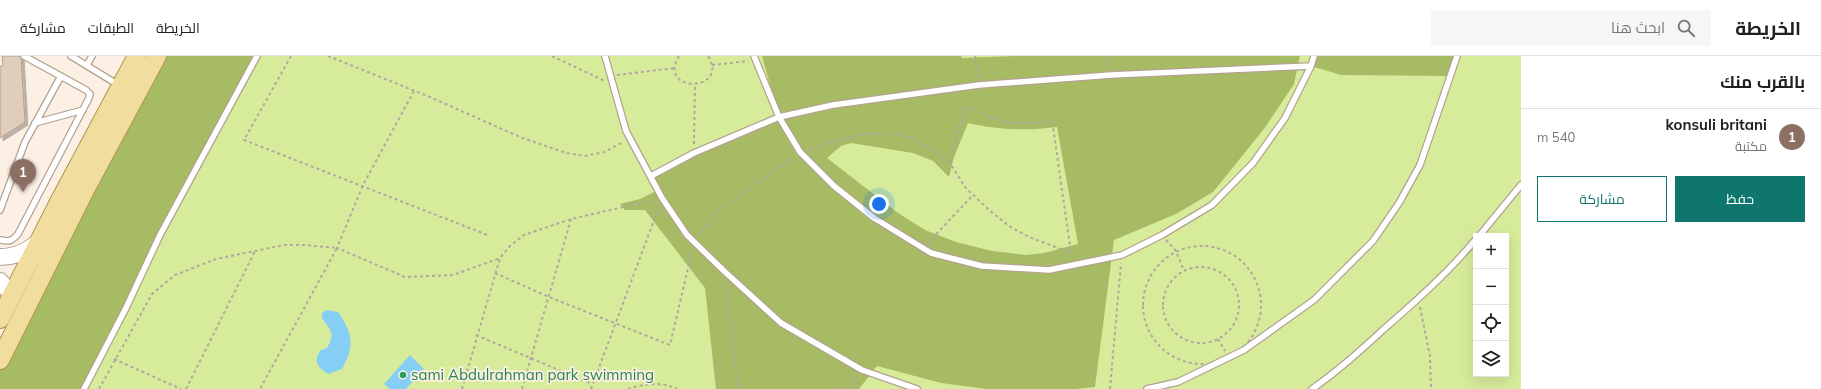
<!DOCTYPE html>
<html lang="ar">
<head>
<meta charset="utf-8">
<style>
  body { margin:0; font-family:Mulish,Cairo,sans-serif; background:#f6f6f6; color:#202124; direction:rtl }
  .controls { position:absolute; right:12px; bottom:12px; display:grid; overflow:hidden; border-radius:0px; box-shadow:0 4px 16px #0002 }
  .controls button { width:36px; height:36px; display:grid; place-items:center; padding:0; border:0; border-bottom:1px solid #e0e0e0; background:#fff; color:#202124; font:20px sans-serif }
  .you { position:absolute; left:879px; top:148px; width:14px; height:14px; margin:-10px; border:3px solid #fff; border-radius:50%; background:#1a73e8; box-shadow:0 0 0 6px #1a73e833 }
  .badge { display:grid; place-items:center; width:26px; height:26px; border-radius:50%; background:#0f766e; color:#fff; font-size:13px; font-weight:700 }
  .pin { position:absolute; translate:-50% -33px; filter:drop-shadow(0 1px 2px #0008) }
  .pin::after { content:''; position:absolute; top:21px; width:14px; height:12px; background:inherit; clip-path:polygon(0 0,100% 0,50% 100%) }
  .list { margin:0; padding:0; list-style:none }
  h2 { display:flex; justify-content:space-between; align-items:center; height:52px; margin:0; padding:0 16px; font-size:17px }
  h2 small { font-size:13px; font-weight:400; color:#757577 }
  .list li { display:grid; grid-template-columns:26px 1fr auto; gap:12px; align-items:center; box-sizing:border-box; height:56px; padding:0 16px; border-top:1px solid #e0e0e0 }
  .list b { display:block; font-size:15px; white-space:nowrap }
  .list p { margin:0; font-size:13px; white-space:nowrap; color:#757577 }
  .list em { font-size:13px; font-style:normal; color:#757577 }
  .actions { display:flex; gap:8px; padding:12px 16px }
  .actions a { flex:1; padding:9px 0; border:1px solid #0f766e; border-radius:0px; text-align:center; font-size:14px; color:#0f766e }
  .actions .main { background:#0f766e; color:#fff }
  .icon { flex:none; width:22px; height:22px; fill:none; stroke:currentColor; stroke-width:2; stroke-linecap:round; stroke-linejoin:round }
  .map { position:relative; flex:none; width:1521px; height:333px; overflow:hidden; direction:ltr }
  header { display:flex; align-items:center; gap:24px; box-sizing:border-box; height:56px; padding:0 20px; background:#fff; border-bottom:1px solid #e0e0e0 }
  header strong { font-size:19px }
  nav { display:flex; gap:22px; margin-inline-start:auto; font-size:14px }
  .search { width:280px; height:36px; background:#f6f6f6; display:flex; align-items:center; gap:10px; box-sizing:border-box; padding:0 14px; border-radius:0px; color:#757577; font-size:15px }
  main { display:flex }
  aside { flex:1; background:#fff }
  .map>svg:first-child { display:block }
  .green { fill:#d7ec9b; fill-rule:evenodd }
  .forest { fill:#a6bb64; fill-rule:evenodd }
  .water { fill:#85cff6 }
  .building { fill:#e1cdbc; stroke:#b19e8d; filter:url(#shadow) }
  .lines { fill:none; stroke-linecap:round; stroke-linejoin:round }
  .lane-casing { stroke:#b4a190; stroke-width:8 }
  .secondary-casing { stroke:#b4a190; stroke-width:18 }
  .primary-casing { stroke:#ae964d; stroke-width:20 }
  .path { stroke:#b2a79e; stroke-width:2; stroke-dasharray:3 3; stroke-linecap:butt }
  .lane { stroke:#fff; stroke-width:5.5 }
  .secondary { stroke:#fff; stroke-width:16 }
  .primary { stroke:#f1dd9d; stroke-width:18 }
  .leisure-dot { fill:#2e9e5b; stroke:#fcf0e5; stroke-width:1.5 }
  .labels { text-anchor:middle; stroke-width:3.5; stroke-linejoin:round; paint-order:stroke }
  .leisure-label { font-size:15px; fill:#27864d; stroke:#fcf0e5; text-anchor:start }
</style>
</head>
<body>
<header>
<strong>الخريطة</strong>
<div class="search"><svg class="icon" aria-label="search" viewBox="0 0 24 24"><circle cx="10" cy="10" r="6"/><path d="M15 15l6 6"/></svg>ابحث هنا</div>
<nav><a>الخريطة</a><a>الطبقات</a><a>مشاركة</a></nav>
</header>
<main>
<aside>
<h2>بالقرب منك<small></small></h2>
<ul class="list">
<li><span class="badge" style="background:#8d6e63">1</span><div><b>konsuli britani</b><p>مكتبة</p></div><em>540 m</em></li>
</ul>
<div class="actions"><a class="main">حفظ</a><a>مشاركة</a></div>
</aside>
<div class="map">
<svg width="1521" height="333" viewBox="0 0 1521 333">
  <defs>
    <filter id="shadow"><feDropShadow dx="3" dy="3" stdDeviation="0" flood-color="#0004"/></filter>
  </defs>
  <rect width="100%" height="100%" fill="#fcf0e5"/>
  <path class="green" d="M178,0H1521V333H8ZM1476,180H1506V318H1476Z"/>
  <path class="forest" d="M163,0H257L172,156L84,333H0V304Z
    M762,0H961L962,2L1015,0H1300L1294,28L1264,73L1213,136L1176,158L1114,184L1095,331L1076,333H987L941,327L877,310L859,333H716L705,232L645,154H625L620,148L640,143L658,134L651,120L694,97L779,61ZM968,67C1000,74 1025,75 1057,71L1078,188L1044,197L1026,199L992,195L956,186L925,174L898,157L827,102L841,90L851,87L913,97L933,105L949,121L954,101Z
    M1314,0H1457L1451,20L1341,19L1311,10Z"/>
  <path class="water" d="M326,254L338,256C353,278 355,290 342,313L328,318C317,311 313,304 321,294L327,292C336,277 330,274 322,262V257Z
    M410,299L424,313L406,333H390L384,328Z"/>
  <path class="building" d="M2,0H21L25,66L0,82V10H3Z"/>
  <g class="lines">
    <g class="lane-casing">
      <path id="lane" d="M71,0L112,25
        M605,0L626,75L662,142L687,179L724,215L781,267L862,314L917,333
        M754,0L779,61L800,96L834,130L874,162L931,197L982,210L1049,214L1122,199L1162,179L1212,149L1253,107L1285,62L1311,10L1314,0
        M87,9L92,0
        M35,67L83,54
        M651,120L694,97L779,61L833,49L979,29L1111,19L1311,10
        M0,154L25,86L61,20
        M1479,180L1521,129
        M0,184C9,186 12,185 18,178L89,42L90,38L86,34L24,0
        M84,333L126,252L160,179L257,0
        M1147,333L1178,326L1244,294L1314,244L1373,185L1399,147L1420,109L1457,0
        M1312,333C1338,315 1361,294 1384,273C1417,244 1449,216 1476,183"/>
    </g>
    <g class="secondary-casing">
      <path id="secondary" d="M0,201C16,201 29,195 40,184
        M0,225L8,234L11,240"/>
    </g>
    <g class="primary-casing">
      <path id="primary" d="M0,263L58,148L137,0
        M0,304L85,134L157,0"/>
    </g>
    <path class="path" d="M291,0L244,84L490,180
      M328,0L430,41L520,81L566,97L585,100L604,96L623,86
      M552,0L605,25
      M679,0C656,38 731,36 708,0
      M975,0L978,21
      M1109,0L1110,12
      M712,9L748,5
      M617,19L675,12
      M414,35L363,129L337,192L405,221L453,219L500,202
      M694,88L695,29
      M808,94L832,86L864,78H895L916,83L950,107L965,131L989,154L1009,170L1029,181L1077,199
      M950,107L964,54L966,51C977,53 986,60 996,63C1014,69 1034,68 1052,64L1071,197
      M698,180L715,157L794,101
      M1166,184L1176,195L1184,215
      M928,187L973,139
      M1143 249a59 59 0 1 1 118 0a59 59 0 1 1-118 0Z
      M1163 249a38 38 0 1 1 76 0a38 38 0 1 1-76 0Z
      M495,217L549,241L670,289L692,195
      M726,226L738,333
      M1420,251L1430,300L1431,333
      M476,279L592,328
      M1218,283L1225,295
      M114,303L181,333
      M99,333L152,238L175,219L216,203L284,189H304L337,192L260,333
      M186,333L255,195
      M462,333L500,202L510,190L524,179L571,163L654,144
      M522,333L571,163
      M591,333L659,151
      M628,333C643,328 661,325 677,333
      M847,333L858,320
      M1110,333L1121,207"/>
    <use href="#lane" class="lane"/>
    <use href="#secondary" class="secondary"/>
    <use href="#primary" class="primary"/>
  </g>
  <circle class="leisure-dot" cx="403" cy="319" r="4"/>
  <g class="labels">
    <g class="leisure-label">
      <text x="411" y="324">sami Abdulrahman park swimming</text>
    </g>
  </g>
</svg>
<div class="controls">
<button>+</button>
<button>−</button>
<button><svg class="icon" aria-label="locate" viewBox="0 0 24 24"><circle cx="12" cy="12" r="6"/><path d="M12 2v4M12 18v4M2 12h4M18 12h4"/></svg></button>
<button><svg class="icon" aria-label="layers" viewBox="0 0 24 24"><path d="M12 4l9 5-9 5-9-5zM3 14l9 5 9-5"/></svg></button>
</div>
<div class="you"></div>
<div class="pin badge" style="left:23px;top:136px;background:#8d6e63">1</div>
</div>
</main>
</body>
</html>
